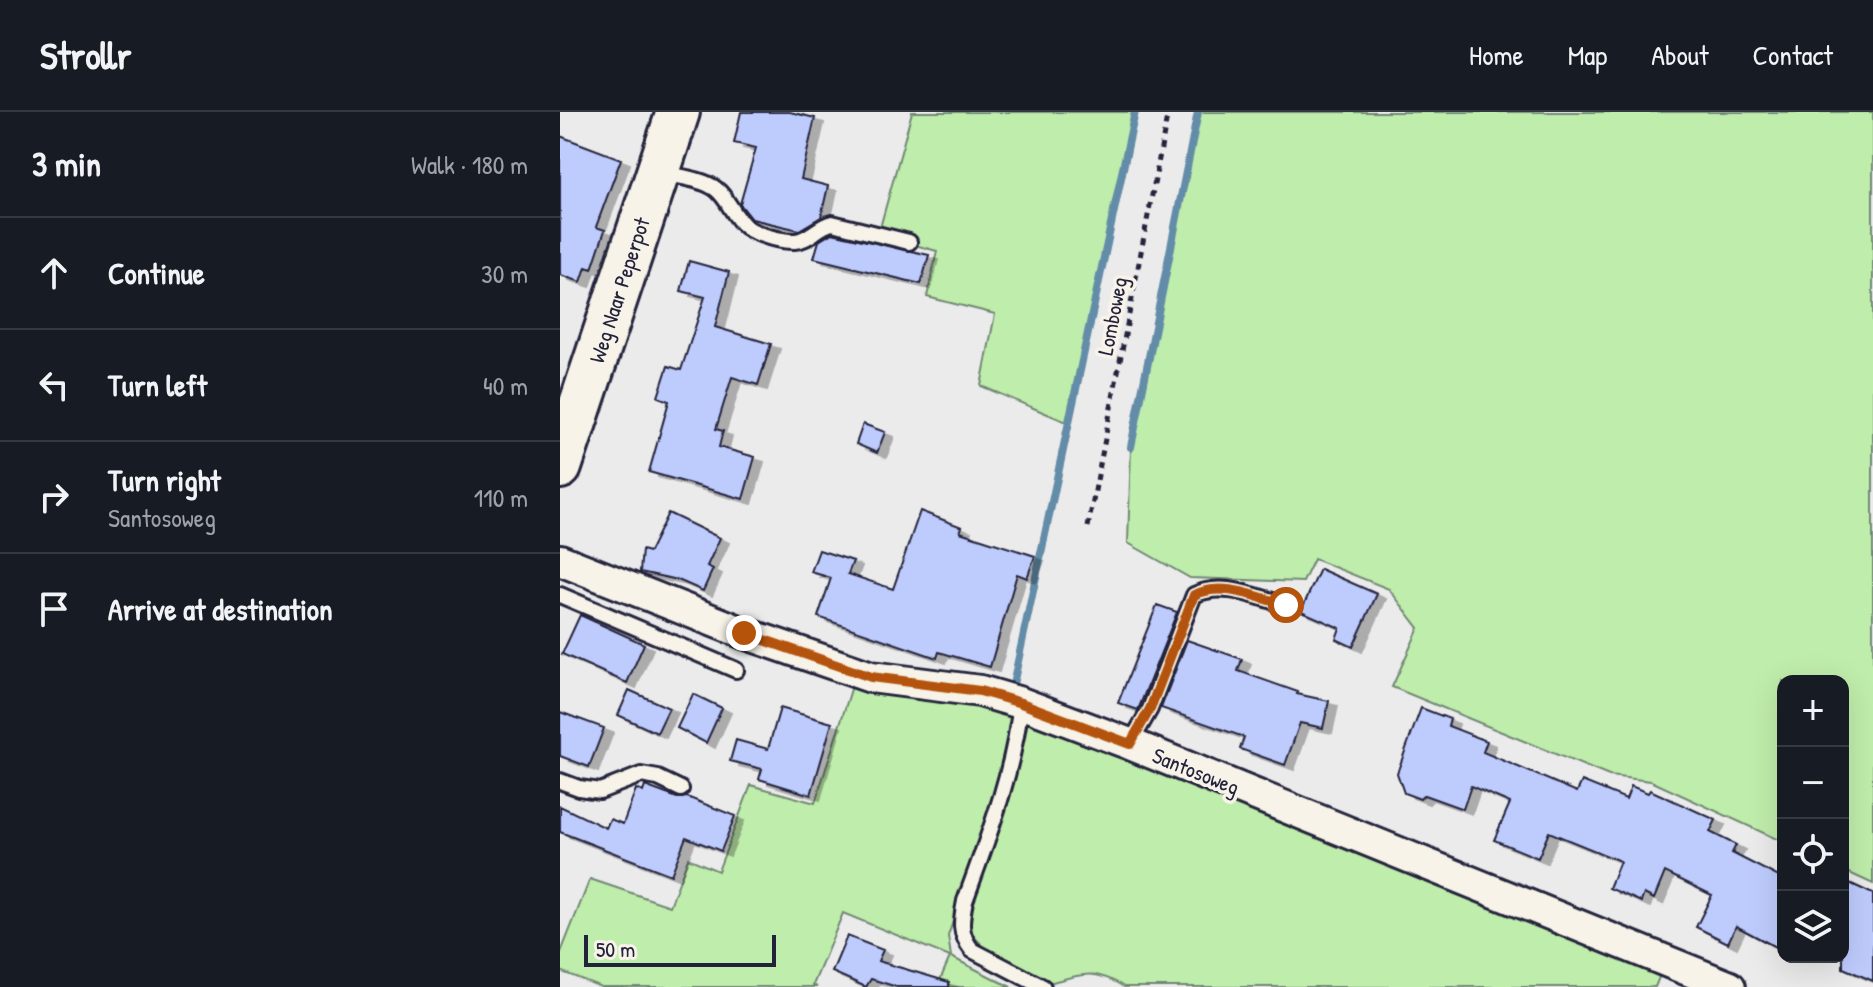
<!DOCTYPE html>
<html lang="en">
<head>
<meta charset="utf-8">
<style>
  body { margin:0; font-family:"Patrick Hand",sans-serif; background:#242831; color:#f1f3f6 }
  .controls { position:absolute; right:24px; bottom:24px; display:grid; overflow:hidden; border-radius:16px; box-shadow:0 8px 32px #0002 }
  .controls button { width:72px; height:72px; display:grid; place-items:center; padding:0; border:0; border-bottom:2px solid #363941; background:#171b24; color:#f1f3f6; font:40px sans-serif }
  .scale { position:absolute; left:24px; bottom:20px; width:192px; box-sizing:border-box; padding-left:8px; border:4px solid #22223b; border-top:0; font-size:22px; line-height:28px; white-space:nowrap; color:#22223b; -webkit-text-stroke:6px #f7f3e8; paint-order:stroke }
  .stop { position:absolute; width:24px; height:24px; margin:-18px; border:6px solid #b45309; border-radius:50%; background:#fff }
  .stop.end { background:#b45309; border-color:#fff; box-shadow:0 2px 8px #0008 }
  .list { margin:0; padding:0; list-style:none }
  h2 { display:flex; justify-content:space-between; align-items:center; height:104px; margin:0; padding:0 32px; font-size:34px }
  h2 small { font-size:26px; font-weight:400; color:#9ea1a6 }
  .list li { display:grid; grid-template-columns:52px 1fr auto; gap:24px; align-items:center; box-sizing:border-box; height:112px; padding:0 32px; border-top:2px solid #363941 }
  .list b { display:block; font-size:30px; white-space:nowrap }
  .list p { margin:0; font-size:26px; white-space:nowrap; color:#9ea1a6 }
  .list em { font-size:26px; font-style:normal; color:#9ea1a6 }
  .icon { flex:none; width:44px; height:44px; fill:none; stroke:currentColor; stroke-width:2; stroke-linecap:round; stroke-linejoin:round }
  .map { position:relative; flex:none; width:1313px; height:875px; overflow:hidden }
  header { display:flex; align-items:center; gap:48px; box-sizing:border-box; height:112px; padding:0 40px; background:#171b24; border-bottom:2px solid #363941 }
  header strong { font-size:38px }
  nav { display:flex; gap:44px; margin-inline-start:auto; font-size:28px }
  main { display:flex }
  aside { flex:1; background:#171b24 }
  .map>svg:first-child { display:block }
  .green { fill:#bfedab; stroke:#708873; stroke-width:2 }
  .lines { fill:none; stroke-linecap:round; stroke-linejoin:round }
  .stream { stroke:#638ca8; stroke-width:8 }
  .building { fill:#beccfd; stroke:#22223b; stroke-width:2; filter:url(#shadow) }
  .lane-casing { stroke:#22223b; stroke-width:20 }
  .street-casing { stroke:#22223b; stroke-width:36 }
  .secondary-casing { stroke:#22223b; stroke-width:48 }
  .path { stroke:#22223b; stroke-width:5; stroke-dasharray:6 6; stroke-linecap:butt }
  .lane { stroke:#f7f3e8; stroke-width:14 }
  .street { stroke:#f7f3e8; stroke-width:30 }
  .secondary { stroke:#f7f3e8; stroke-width:42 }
  .route { stroke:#b45309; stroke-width:10 }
  .labels { text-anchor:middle; stroke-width:7; stroke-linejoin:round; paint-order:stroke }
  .street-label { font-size:22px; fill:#22223b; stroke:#f7f3e8 }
</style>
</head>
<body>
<header>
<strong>Strollr</strong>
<nav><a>Home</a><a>Map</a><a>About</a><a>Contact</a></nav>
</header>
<main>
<aside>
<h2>3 min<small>Walk · 180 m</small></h2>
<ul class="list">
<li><svg class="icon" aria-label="ahead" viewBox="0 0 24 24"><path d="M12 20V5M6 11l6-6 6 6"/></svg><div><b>Continue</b></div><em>30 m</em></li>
<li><svg class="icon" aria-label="left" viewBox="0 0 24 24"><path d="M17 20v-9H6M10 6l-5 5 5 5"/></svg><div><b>Turn left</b></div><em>40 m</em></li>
<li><svg class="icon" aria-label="right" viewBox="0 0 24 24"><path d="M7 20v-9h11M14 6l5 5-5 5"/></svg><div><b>Turn right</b><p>Santosoweg</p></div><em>110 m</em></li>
<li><svg class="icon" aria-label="arrive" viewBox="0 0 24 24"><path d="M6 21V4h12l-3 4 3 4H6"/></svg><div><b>Arrive at destination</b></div></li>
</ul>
</aside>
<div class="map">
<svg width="1313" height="875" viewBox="0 0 1313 875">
  <defs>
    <filter id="shadow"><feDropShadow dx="9" dy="5" stdDeviation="0" flood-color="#0004"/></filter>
  </defs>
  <rect width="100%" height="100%" fill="#ecebec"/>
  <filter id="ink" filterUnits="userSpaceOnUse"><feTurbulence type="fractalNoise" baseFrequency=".0125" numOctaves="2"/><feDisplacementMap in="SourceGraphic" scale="16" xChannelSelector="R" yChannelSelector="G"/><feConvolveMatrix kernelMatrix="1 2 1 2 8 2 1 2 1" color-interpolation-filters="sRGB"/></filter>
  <g filter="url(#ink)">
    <path class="green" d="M352,0H575L509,311L421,274L435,202L367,185L377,139L318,123Z
      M638,0H1313V772L1283,758V569H1223V730L1091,669L1049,664L832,575L859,516L829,477L754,447L743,470L630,466L568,431L571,335Z
      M293,571L455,597L438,675L388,824L391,845L451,875H377L390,845L283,801L253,873L257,875H41L0,859V843L30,767L110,794L128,746L158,759L191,673L255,691Z
      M469,601L1102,858L1095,875H564C534,856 522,862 489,871C460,855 419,843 406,810L458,655Z"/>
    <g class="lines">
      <path class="stream" d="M571,335L638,0
        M454,568L575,0"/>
    </g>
    <path class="building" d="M181,0H230L255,6L241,67L268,74L261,105L239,118L192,107L180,92L196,36L174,31Z
      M0,24L61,47L36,115L45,118L32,157L26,155L21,170L0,163Z
      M272,121L369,143L361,172L254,146L259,129Z
      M129,149L169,160L155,215L211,232L198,273L172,265L156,317L163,319L159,335L195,345L183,387L89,360L109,289L98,285L108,254L121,258L145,185L121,179Z
      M303,312L325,320L317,341L296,332Z
      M360,399L402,415L400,420L475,444L467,466L457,462L430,555L379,540L377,546L258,505L271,466L251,460L259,438L293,449L288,462L333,477Z
      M108,401L160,426L147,454L153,457L143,479L118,468L80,460L82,438L89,440Z
      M760,457L817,482L793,535L776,527L780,516L741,499Z
      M597,493L617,500L578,598L558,591Z
      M20,503L84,532L67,571L2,542Z
      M627,528L682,547L678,559L738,580L737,582L769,589L763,616L740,611L725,653L680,637L684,625L601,596Z
      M69,578L109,596L97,621L58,603Z
      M133,582L162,596L146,631L117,616Z
      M220,596L272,611L251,683L199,667L202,657L170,649L176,628L208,637Z
      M861,596L890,607L888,614L927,629L923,640L1017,680L1022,669L1066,687L1071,674L1088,681L1090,678L1156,708L1150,720L1176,733L1172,741L1223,767V839L1176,814L1168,831L1136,815L1152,783L1105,760L1094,787L1084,782L1081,790L1049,776L1060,749L989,720L978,746L934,728L950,691L911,674L903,697L864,683L860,687L844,681L837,661Z
      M0,600L44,616L29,655L0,644Z
      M85,674L117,686L127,685L175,704L161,739L126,725L111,763L0,720V694L46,716L50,707L63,712L76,677L83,680Z
      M1283,768L1313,782V869L1283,856Z
      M287,824L323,838L318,849L389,870V875H337L311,867L306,875L272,860Z"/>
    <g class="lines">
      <g class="lane-casing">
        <path id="lane" d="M103,61C119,65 143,67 156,77C169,87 173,105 186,115C197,123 220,129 234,129C247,130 258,114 272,111L349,130
          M0,483L176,558
          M461,591C453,661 429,723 405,789C401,809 399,822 412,838L483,875
          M570,632L590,597L634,483C663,469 696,485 726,493
          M0,669L19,676L40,679L81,663L98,666L121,677"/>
      </g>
      <g class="street-casing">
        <path id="street" d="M0,448L184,521L311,565L420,579L461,591L570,632L1170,875"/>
      </g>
      <g class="secondary-casing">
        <path id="secondary" d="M0,355L118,0"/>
      </g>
      <path class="path" d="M528,415L608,0"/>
      <use href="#lane" class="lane"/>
      <use href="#street" class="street"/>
      <use href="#secondary" class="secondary"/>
    </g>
  </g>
  <g class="lines" filter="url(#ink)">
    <path class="route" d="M184,521L311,565L420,579L461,591L570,632L590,597L634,483C663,469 696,485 726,493"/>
  </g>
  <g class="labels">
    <g class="street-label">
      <text transform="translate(59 178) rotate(-72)" y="8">Weg Naar Peperpot</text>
      <text transform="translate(552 204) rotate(-79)" y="8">Lomboweg</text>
      <text transform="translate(636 659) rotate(22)" y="8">Santosoweg</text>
    </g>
  </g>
</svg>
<div class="controls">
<button>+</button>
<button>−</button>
<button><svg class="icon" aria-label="locate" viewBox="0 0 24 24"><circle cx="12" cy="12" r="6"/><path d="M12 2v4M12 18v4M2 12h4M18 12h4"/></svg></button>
<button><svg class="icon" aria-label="layers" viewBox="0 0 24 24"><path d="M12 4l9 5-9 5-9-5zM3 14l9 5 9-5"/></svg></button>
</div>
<div class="scale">50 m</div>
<div class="stop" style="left:726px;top:493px"></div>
<div class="stop end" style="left:184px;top:521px"></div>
</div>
</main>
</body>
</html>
